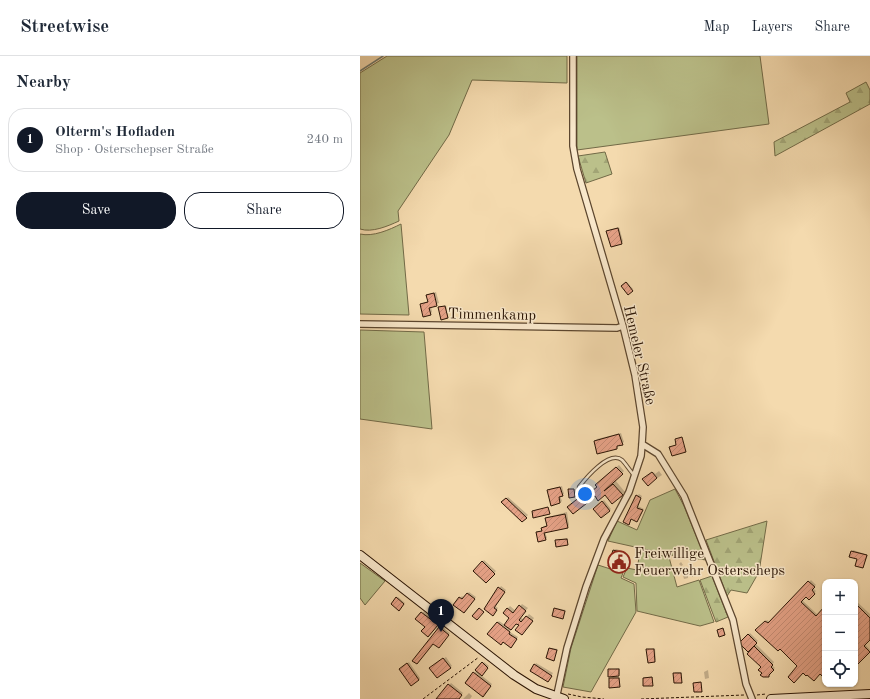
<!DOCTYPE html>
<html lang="en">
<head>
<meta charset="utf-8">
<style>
  body { margin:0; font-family:"Old Standard TT",serif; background:#f2f2f3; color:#1f2937 }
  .controls { position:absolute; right:12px; bottom:12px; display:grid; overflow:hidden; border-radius:8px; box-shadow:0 1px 3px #0004 }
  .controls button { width:36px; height:36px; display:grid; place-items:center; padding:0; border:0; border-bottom:1px solid #e0e1e3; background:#fff; color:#1f2937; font:20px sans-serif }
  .you { position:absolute; left:225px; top:438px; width:14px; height:14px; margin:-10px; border:3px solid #fff; border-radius:50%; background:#1a73e8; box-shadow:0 0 0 6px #1a73e833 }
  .badge { display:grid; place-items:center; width:26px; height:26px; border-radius:50%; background:#111827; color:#fff; font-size:13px; font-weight:700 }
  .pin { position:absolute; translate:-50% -33px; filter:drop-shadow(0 1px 2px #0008) }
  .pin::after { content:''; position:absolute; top:21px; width:14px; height:12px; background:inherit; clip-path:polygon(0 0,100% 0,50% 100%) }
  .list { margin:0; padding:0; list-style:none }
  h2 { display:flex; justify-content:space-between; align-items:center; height:52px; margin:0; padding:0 16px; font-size:17px }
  h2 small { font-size:13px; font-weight:400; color:#747a83 }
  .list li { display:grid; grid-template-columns:26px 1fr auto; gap:12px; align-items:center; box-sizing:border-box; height:64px; margin:0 8px 8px; padding:0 8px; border:1px solid #e0e1e3; border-radius:16px }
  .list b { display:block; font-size:15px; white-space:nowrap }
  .list p { margin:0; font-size:13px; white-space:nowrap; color:#747a83 }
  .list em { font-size:13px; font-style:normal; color:#747a83 }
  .actions { display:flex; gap:8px; padding:12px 16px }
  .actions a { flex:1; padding:9px 0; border:1px solid #111827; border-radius:16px; text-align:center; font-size:14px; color:#111827 }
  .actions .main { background:#111827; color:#fff }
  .icon { flex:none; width:22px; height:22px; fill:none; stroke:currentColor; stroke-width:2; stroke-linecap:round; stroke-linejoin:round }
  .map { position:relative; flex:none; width:510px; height:643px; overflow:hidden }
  header { display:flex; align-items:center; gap:24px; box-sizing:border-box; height:56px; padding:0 20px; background:#fff; border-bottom:1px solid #e0e1e3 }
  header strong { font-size:19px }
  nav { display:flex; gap:22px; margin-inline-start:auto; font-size:14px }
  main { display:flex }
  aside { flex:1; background:#fff }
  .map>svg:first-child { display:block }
  .grass { fill:#bbc08a; stroke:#726a47 }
  .forest { fill:url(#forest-firs); stroke:#726a47 }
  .shadow { fill:#0003 }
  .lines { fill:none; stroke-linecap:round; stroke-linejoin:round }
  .stream { stroke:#6f786c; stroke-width:1.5 }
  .building { fill:url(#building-hatch); stroke:#2a1404 }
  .lane-casing { stroke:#5c462e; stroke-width:4.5 }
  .street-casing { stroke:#5c462e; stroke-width:8 }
  .secondary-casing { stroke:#2a1404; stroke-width:10 }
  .path { stroke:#2a1404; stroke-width:1; stroke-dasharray:3 2; stroke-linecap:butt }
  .lane { stroke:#f8e7ca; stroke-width:2.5 }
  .street { stroke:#f8e7ca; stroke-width:5.5 }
  .secondary { stroke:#f8e7ca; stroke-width:8 }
  .labels { text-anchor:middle; stroke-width:3; stroke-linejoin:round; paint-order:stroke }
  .street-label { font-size:15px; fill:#2a1404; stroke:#f8e7ca }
  .poi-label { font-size:15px; fill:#2a1404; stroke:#f8e7ca; text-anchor:start }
</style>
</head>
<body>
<header>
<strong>Streetwise</strong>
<nav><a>Map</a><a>Layers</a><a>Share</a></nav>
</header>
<main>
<aside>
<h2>Nearby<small></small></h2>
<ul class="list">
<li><span class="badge">1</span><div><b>Olterm's Hofladen</b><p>Shop · Osterschepser Straße</p></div><em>240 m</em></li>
</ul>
<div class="actions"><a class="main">Save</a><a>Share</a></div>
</aside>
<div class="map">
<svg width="510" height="643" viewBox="0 0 510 643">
  <defs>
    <pattern id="forest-firs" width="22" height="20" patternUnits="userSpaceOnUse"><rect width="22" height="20" fill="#bbc08a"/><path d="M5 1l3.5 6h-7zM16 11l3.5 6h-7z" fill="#a1a475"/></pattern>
    <pattern id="building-hatch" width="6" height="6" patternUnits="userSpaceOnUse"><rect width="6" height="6" fill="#e6a287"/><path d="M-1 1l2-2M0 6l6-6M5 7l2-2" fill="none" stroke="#c58b73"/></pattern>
  </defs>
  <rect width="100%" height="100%" fill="#f4daae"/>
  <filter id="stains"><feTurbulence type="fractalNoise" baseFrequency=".005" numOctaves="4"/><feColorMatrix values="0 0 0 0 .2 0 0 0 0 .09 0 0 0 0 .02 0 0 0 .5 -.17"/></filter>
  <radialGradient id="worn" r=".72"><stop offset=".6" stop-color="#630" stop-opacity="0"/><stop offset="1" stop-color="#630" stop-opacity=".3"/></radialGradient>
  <path class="grass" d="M27,0H207V27L112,24L89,79L38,155L39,165C28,170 12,177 0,173V17Z
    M217,0H400L409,68L217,94Z
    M41,168L49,259L0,258V178C13,181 29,174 41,168Z
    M0,274L64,276L72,373L0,363Z
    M315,433L324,450L346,504L311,499L248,485L257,465L277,474L290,444Z
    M280,495L309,501L317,531L339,524L354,566L340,570L277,555L276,527L263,521L267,512L277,514Z
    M0,507L25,525L5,549L0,542Z
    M238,509L263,517L261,522L274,528L276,556L231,636L203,631L211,592Z"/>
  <path class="forest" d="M506,26L510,34V48L415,100L414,86L490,46L486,37Z
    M245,96L252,118L226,127L218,100Z
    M407,465L399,516L387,537L371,534L367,540L346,484Z
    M352,520L368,561L356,566L340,524Z"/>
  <path class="shadow" d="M259,171L263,185L262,187L248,175L249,174Z
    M267,226L273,233L268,238L262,230Z
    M76,236L79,247L71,250L72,256L70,258L61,248L68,245L67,240L69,238Z
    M86,249L88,260L87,261L80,251Z
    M261,377L264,386L258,389L257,392L235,385L237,383Z
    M259,409L264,415L255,424L265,436L262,438L235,439L213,456L211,449L228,436L229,438L238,430L239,426Z
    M299,415L302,419L288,428L284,423L294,416L295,418Z
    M202,430L204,438L200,440L202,445L200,447L188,435L190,433Z
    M279,438L282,440L278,450L284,453L277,465L272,463L268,468L277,440Z
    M148,441L168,459L162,465L143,446Z
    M244,444L251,453L241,461L234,453Z
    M207,456L209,469L208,471L185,475L187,482L185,484L177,477L182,474V472L184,470L188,469L186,462L188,461Z
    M208,482V488L196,485L197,484Z
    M256,493L266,496L263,503L267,504L264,510L259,508L257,512L254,494Z
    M493,494L508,499L503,511L498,503L491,500Z
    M124,504L136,515L126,526L115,515Z
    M321,506L323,509L321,510L319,508Z
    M328,518V522L324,523L323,519Z
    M451,524L456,529L453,532L456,535L449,543L446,540L442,544L458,559L465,551V622L460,617L438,610L420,592L397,574L407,564L410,566Z
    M141,530L146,534L135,550L138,552L133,559L125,553Z
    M109,536L116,541L106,554L100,542L102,540L104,542Z
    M38,541L45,547L39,553L32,548Z
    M495,544L510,558V582L505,588L510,594L495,610Z
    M162,548L168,552L160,561L164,564L169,558L174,562L165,575L157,567L151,573L150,576L158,581L153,589L137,567L139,565L145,569L151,562L147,553L150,550L156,555Z
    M196,552L206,554L203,562L195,553Z
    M64,555L79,567L70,578L66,570L57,563Z
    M81,570L90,577L81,589L79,572Z
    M390,577L398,585L395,587L414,606L412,609L415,612L410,616L411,618L409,620H403L402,611L390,596L381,587Z
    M191,592L198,593L194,603L190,593Z
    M295,592L296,604L295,605L287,594Z
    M86,601L92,610L90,611L72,610Z
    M49,606L60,622L59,624L42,611Z
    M124,606L129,610L121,619L132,628L125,638L106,626Z
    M176,607L193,617L188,625L175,609Z
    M260,612V618L257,621H260L259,630L250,623L253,620L249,614Z
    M348,614L349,622L345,623L344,616Z
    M315,616H322L321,626L314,618Z
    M285,621H293V628L292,629L284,622Z
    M91,627L103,637L98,643H77Z
    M109,637L112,640L110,643H103Z"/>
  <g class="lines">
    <path class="stream" d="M0,15L23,0"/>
  </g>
  <path class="building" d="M258,172L262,188L251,191L246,175Z
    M266,226L273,235L268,239L261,230Z
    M74,237L77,250L69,252L71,259L63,261L60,248L68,246L66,239Z
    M85,250L88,262L81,264L78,251Z
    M259,378L263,389L257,390V393L237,398L234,385Z
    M322,381L326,396L312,400L309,391L316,389L315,383Z
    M256,411L263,418L244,435L253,428L263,439L252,448L245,439L238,445L235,440L231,443L228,438L237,431L235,429Z
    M292,416L297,422L288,430L282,423Z
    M200,431L203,440L199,441L200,447L191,450L187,434Z
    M208,433H214L215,441L209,442Z
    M225,437L231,444L213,458L207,451Z
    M276,439L281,442L277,452L283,454L277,466L271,463L269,469L263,466Z
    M146,442L167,462L162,466L141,446Z
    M242,445L250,455L241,462L233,453Z
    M188,451L190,458L173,462L172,455Z
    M205,458L208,472L184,477L186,484L178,486L176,476L182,475L181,472L187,470L185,462Z
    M207,483L208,489L196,491L195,484Z
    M253,494L264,497L262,504L266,506L265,511L258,509L257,513L248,510Z
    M491,495L507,499L503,512L495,510L497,503L489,501Z
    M122,505L135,518L126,527L113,515Z
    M338,512L340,517L332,520L331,515Z
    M448,525L455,531L452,534L455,538L449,544L446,541L441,546L456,560L465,550V623L460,618L454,625L447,619L446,620L443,617L434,627L428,621L437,610L420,593L418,595L395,574L405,565L408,567Z
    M138,531L145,536L134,552L137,554L133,560L124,553Z
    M107,537L115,543L104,557L93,549L99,541L102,543Z
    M36,541L44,548L39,555L31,548Z
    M495,547L510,562V584L504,590L510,596L495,611Z
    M159,549L166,555L159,564L161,566L166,560L173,565L162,579L155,574L159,569L156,568L151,574L144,569L149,562L143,557L147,552L153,557Z
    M119,552L124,556L117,564L112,560Z
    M194,552L205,555L203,563L192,560Z
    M61,556L78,569L68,581L61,575L65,571L55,563Z
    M137,566L150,576L149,578L157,583L151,592L143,586L141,589L127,578Z
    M79,571L89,579L79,592L73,588L57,608L52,605Z
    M363,572L365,579L359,581L357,574Z
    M388,578L397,587L388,596L379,587Z
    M394,590L413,609L411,611L414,614L409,619V621H403L400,619L402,617L398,614L401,611L387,598Z
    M189,592L197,594L194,605L186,602Z
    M286,593H294L295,606L288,607Z
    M83,602L91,612L77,622L69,612Z
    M122,606L128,612L122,620L115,614Z
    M47,607L59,624L51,630L39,613Z
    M174,608L192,620L188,626L170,615Z
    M248,613H259V620L248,621Z
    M113,616L131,630L123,641L105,627Z
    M313,617H321L322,627H314Z
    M292,621L293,630H283V622Z
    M249,622H259L260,631L249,632Z
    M341,626L342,636H334L333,627Z
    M88,628L102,639L99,643H76Z"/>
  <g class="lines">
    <g class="lane-casing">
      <path id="lane" d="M219,431C226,422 249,394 262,404C266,408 270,415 274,419"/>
    </g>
    <g class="street-casing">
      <path id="street" d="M0,268L257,272L263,270
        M282,388L298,398L324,440L373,564L386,628L392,643
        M196,643L207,592L226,531L244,483L269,436L281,400L282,388L283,371L275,319L263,270L217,113L213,90V0"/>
    </g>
    <g class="secondary-casing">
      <path id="secondary" d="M0,499L154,619L176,633L204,643
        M411,643L510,638"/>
    </g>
    <path class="path" d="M208,638L222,641L244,643
      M397,639L406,638
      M63,643L119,601
      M281,643L384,639"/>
    <use href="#lane" class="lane"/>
    <use href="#street" class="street"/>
    <use href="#secondary" class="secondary"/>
  </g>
  <defs>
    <g id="civic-ring" transform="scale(1.15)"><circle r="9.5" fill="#f8e7ca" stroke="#8f2418" stroke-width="1.5"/><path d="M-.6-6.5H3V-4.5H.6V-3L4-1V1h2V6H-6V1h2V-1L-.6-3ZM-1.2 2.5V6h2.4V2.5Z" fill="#8f2418"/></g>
  </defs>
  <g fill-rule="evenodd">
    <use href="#civic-ring" x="259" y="506"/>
  </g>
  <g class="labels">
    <g class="street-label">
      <text transform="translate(132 258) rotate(1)" y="5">Timmenkamp</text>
      <text transform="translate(280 299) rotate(77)" y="5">Hemeler Straße</text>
    </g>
    <g class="poi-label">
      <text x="274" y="502">Freiwillige<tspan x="274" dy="17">Feuerwehr Osterscheps</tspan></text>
    </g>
  </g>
  <rect width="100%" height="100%" filter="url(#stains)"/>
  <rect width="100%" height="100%" fill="url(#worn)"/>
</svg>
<div class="controls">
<button>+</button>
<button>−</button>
<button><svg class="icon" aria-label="locate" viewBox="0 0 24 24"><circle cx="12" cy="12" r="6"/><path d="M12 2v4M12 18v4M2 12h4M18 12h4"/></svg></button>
</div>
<div class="you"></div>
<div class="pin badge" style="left:81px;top:576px">1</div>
</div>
</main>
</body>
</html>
